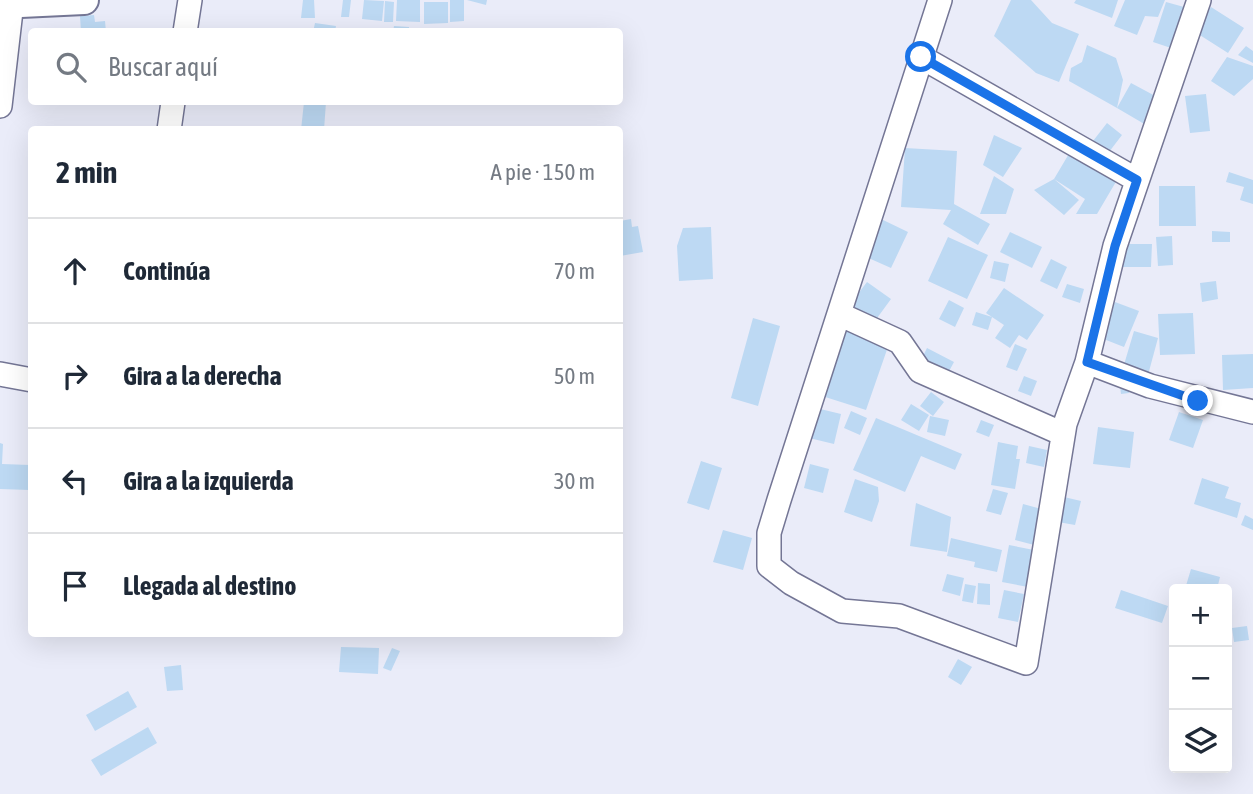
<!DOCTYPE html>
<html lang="es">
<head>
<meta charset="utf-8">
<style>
  body { margin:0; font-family:"Asap Condensed",sans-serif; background:#f2f2f3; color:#1f2937 }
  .controls { position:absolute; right:21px; bottom:21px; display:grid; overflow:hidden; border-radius:7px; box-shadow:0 7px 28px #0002 }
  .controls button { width:63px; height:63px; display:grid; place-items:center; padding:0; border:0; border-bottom:2px solid #e0e1e3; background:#fff; color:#1f2937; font:35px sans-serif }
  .stop { position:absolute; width:21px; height:21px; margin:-16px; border:5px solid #1a73e8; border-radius:50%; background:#fff }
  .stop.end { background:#1a73e8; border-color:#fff; box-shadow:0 2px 7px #0008 }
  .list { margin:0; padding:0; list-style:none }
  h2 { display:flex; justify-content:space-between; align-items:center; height:91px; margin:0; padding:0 28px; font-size:30px }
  h2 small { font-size:23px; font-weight:400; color:#747a83 }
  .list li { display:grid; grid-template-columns:46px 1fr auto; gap:21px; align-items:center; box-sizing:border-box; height:105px; padding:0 28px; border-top:2px solid #e0e1e3 }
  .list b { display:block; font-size:26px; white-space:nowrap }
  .list em { font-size:23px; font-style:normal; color:#747a83 }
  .icon { flex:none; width:38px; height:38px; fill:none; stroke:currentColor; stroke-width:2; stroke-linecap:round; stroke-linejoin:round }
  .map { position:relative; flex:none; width:1253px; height:794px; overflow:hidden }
  .search { position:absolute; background:#fff; box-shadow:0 7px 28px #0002; left:28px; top:28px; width:595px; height:77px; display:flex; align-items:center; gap:18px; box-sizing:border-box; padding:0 24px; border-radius:7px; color:#747a83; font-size:26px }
  .panel { position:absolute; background:#fff; box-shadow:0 7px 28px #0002; left:28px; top:126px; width:595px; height:511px; border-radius:7px }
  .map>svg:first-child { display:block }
  .building { fill:#bdd9f3 }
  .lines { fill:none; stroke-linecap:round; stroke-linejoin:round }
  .minor-casing { stroke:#747695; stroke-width:26 }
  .tertiary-casing { stroke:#747695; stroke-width:32 }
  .minor { stroke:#fff; stroke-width:23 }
  .tertiary { stroke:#fff; stroke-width:28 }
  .route { stroke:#1a73e8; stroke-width:9 }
</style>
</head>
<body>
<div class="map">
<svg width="1253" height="794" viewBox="0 0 1253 794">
  <rect width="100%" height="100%" fill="#eaecf9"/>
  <path class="building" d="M303,0H314L315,18H301Z
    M343,0H351L349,17H341Z
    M364,0L384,1L382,21L362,19Z
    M397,0H420V22L396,21Z
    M450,0H464V21L450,22Z
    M467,0H487L486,5Z
    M1011,0H1031L1052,23L1079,34L1059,82L1036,73L994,36Z
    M1076,0H1118L1112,18L1074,3Z
    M1125,0H1165L1158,17L1145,16L1137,35L1114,26Z
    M385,1L394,2L393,22H384Z
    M424,2H448V23L424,24Z
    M1166,2L1184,7L1171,48L1153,42Z
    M1211,7L1244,28L1228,53L1195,32Z
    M94,15L95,22L105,21L106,32H81L80,16Z
    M315,23L336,26L335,32H313Z
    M394,26L409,27V32H393Z
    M1087,45L1116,58L1123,80L1117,108L1069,81L1071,68L1082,62Z
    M1246,46L1253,51V63L1238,55Z
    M1227,57L1253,66V79L1234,96L1211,81Z
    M1131,83L1159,98L1146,125L1117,108Z
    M1206,94L1210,131L1190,133L1185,96Z
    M304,102H326L324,130H301Z
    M1107,123L1122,135L1109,152L1093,141Z
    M994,135L1022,148L1003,177L983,165Z
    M905,148L957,151L954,204L990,224L978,245L943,224L951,210L901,207Z
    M1070,152L1117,180L1097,214H1076L1085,199L1054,179L1079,200L1064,215L1034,190L1054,179Z
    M1229,172L1253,180V204L1240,200L1244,187L1226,182Z
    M994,176L1014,189L1006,214H980Z
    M1159,186H1195L1196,226H1159Z
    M631,219L632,227L638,226L643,252L620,256V221Z
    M881,219L908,232L891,268L864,256Z
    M711,227L713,279L679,281L677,246L683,228Z
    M1212,231L1230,232V242H1212Z
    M1010,232L1042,247L1032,268L1000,252Z
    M1172,236L1173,265L1158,266L1156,237Z
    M948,237L988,255L967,299L928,281Z
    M1121,244H1152L1151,267H1121Z
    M1051,259L1067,267L1057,289L1040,281Z
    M994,261L1009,264L1005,282L990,278Z
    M1216,281L1218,299L1202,302L1200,283Z
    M867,282L891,299L872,325L848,307Z
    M1067,284L1084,289L1080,303L1062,297Z
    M1004,288L1044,315L1027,340L1019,335L1010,348L995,338L1004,325L986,313Z
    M949,300L964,308L955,327L939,319Z
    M1115,302L1139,311L1124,347L1101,338Z
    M976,312L992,317L988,330L972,325Z
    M1193,313L1195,354L1160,355L1158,314Z
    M753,318L780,326L758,406L731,398Z
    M842,326L890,341L866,410L819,395Z
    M1134,331L1158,338L1148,375L1123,368Z
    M1015,344L1027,349L1017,371L1006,367Z
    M927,348L954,362L947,375L920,362Z
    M1253,354V388L1223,390L1222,355Z
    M1024,376L1037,381L1031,396L1018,391Z
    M1120,386L1131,389L1129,393L1121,394Z
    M931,392L944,402L933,416L920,406Z
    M911,404L929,415L919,431L901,420Z
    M812,407L841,414L834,444L805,437Z
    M851,411L867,418L860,435L844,428Z
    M1179,412L1203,420L1193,448L1169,440Z
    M930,416L949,420L945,436L927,432Z
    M876,418L962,454L955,470L921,456L905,492L853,470Z
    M981,420L994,425L989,437L976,432Z
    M1098,427L1134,432L1130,468L1093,464Z
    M998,442L1018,446L1016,459H1020L1015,489L991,485Z
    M0,443L3,444L2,464L30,465L29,490L0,489Z
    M1029,446L1047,450L1044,467L1026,463Z
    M701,461L722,468L709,510L687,503Z
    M810,464L829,469L823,493L804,488Z
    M1202,478L1229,487L1225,498L1241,503L1237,518L1194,504Z
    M855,479L878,487L879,501L872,522L844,512Z
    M993,489L1008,493L1001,515L986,511Z
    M1064,497L1081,501L1075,525L1058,522Z
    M916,503L951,517L947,552L910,546Z
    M1023,504L1045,510L1038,546L1015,540Z
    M1245,515L1253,519V530L1241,525Z
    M723,530L752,538L743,570L713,562Z
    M951,538L1002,550L997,572L974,567L975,562L947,556Z
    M1009,545L1034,550L1028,587L1002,582Z
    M1191,569L1220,577L1217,589H1185Z
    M947,574L964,578L960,596L942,591Z
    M978,583L990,584V605L977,604Z
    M965,584L976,586L973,603L962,601Z
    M1004,590L1024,594L1018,622L998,618Z
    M1121,590L1168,606L1162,623L1115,608Z
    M1247,626L1249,640L1234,642L1232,628Z
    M341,647L379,648L378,674L339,672Z
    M392,648L400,651L391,671L383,668Z
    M958,659L972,667L961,685L948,677Z
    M181,665L183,690L167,691L164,667Z
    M128,691L137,707L95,731L86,715Z
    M148,727L157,743L101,776L91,760Z"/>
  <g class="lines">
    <g class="minor-casing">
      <path id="minor" d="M940,0L779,500L769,533V566L791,583L842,611L899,616L1026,663L1065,424L1087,362L1115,246L1199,0
        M185,32L190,0
        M921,57L1137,180
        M0,106L12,2
        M169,130L173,102
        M839,314L900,342L920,371L1063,434
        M1087,362L1150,386L1253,412
        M0,374L32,380"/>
    </g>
    <g class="tertiary-casing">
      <path id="tertiary" d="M0,4L84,0"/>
    </g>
    <use href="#minor" class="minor"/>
    <use href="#tertiary" class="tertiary"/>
  </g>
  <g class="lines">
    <path class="route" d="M921,57L1137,180L1115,246L1087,362L1198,401"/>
  </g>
</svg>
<div class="controls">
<button>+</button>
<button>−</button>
<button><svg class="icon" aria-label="layers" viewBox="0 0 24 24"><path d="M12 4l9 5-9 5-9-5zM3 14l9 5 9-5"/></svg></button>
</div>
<div class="stop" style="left:921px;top:57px"></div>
<div class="stop end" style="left:1198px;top:401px"></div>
<div class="search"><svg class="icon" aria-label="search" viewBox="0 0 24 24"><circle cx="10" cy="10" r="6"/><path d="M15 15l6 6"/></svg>Buscar aquí</div>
<section class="panel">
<h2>2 min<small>A pie · 150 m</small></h2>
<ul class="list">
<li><svg class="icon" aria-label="ahead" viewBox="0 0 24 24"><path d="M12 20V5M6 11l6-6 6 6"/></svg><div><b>Continúa</b></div><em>70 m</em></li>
<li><svg class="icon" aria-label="right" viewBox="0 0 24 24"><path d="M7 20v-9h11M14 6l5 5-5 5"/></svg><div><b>Gira a la derecha</b></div><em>50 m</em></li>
<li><svg class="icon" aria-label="left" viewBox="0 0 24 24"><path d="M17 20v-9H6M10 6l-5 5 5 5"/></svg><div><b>Gira a la izquierda</b></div><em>30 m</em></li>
<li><svg class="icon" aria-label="arrive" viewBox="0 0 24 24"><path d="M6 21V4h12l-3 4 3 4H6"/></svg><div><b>Llegada al destino</b></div></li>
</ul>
</section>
</div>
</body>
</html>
